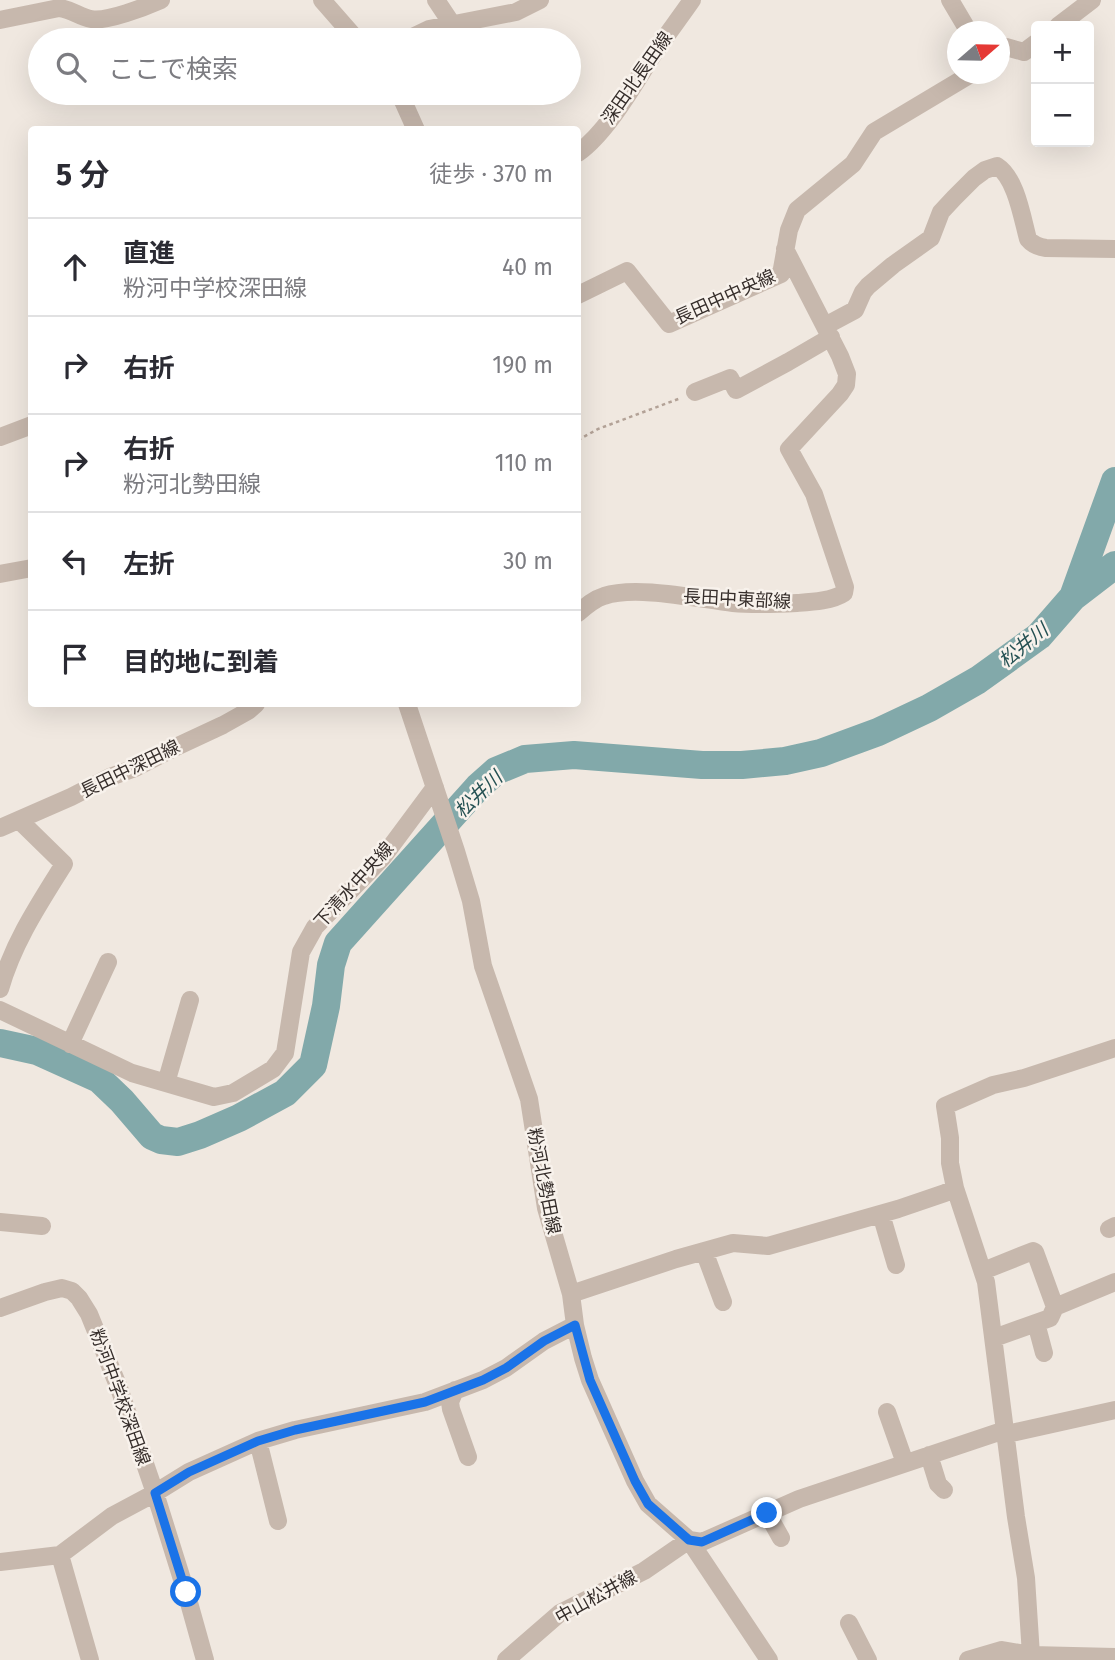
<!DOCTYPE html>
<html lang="ja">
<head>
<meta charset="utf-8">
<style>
  body { margin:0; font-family:"Fira Sans","Noto Sans JP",sans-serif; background:#f7f7f7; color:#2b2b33 }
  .controls { position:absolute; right:21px; top:21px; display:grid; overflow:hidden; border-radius:7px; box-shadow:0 7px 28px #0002 }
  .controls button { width:63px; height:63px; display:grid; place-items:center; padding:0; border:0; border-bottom:2px solid #e1e1e2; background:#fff; color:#2b2b33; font:35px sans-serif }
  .compass { position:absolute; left:947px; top:21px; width:63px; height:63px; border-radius:50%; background:#fff; box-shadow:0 7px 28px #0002; rotate:70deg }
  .stop { position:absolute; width:21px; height:21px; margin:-16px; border:5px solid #1a73e8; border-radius:50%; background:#fff }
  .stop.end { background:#1a73e8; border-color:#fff; box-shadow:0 2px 7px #0008 }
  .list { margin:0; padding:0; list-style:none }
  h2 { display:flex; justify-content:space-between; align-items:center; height:91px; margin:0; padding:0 28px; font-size:30px }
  h2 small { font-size:23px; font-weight:400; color:#7c7c81 }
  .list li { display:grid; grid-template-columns:46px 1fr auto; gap:21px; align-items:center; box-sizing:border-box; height:98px; padding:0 28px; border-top:2px solid #e1e1e2 }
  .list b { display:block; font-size:26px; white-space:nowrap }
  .list p { margin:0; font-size:23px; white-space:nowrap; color:#7c7c81 }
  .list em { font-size:23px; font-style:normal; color:#7c7c81 }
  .icon { flex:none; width:38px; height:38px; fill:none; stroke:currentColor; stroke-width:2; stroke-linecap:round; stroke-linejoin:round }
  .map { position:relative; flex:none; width:1115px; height:1660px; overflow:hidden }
  .search { position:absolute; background:#fff; box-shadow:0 7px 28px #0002; left:28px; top:28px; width:553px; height:77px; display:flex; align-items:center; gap:18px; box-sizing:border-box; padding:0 24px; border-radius:38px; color:#7c7c81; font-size:26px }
  .panel { position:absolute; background:#fff; box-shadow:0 7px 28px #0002; left:28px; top:126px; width:553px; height:581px; border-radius:7px }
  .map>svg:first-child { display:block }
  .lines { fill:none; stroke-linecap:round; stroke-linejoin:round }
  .river { stroke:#82a9aa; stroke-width:28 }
  .path { stroke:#b3a297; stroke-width:2.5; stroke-dasharray:3.5 3.5; stroke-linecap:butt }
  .minor { stroke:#c7b8ad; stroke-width:18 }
  .tertiary { stroke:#c7b8ad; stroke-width:18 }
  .route { stroke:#1a73e8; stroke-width:9 }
  .labels { text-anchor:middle; stroke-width:5; stroke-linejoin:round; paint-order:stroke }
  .street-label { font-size:18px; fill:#362e2b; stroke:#f8f2ec }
  .water-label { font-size:19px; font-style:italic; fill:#255153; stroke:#f8f2ec }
</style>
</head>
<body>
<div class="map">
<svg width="1115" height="1660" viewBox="0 0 1115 1660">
  <rect width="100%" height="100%" fill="#f0e8e0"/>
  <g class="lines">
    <path class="river" d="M1073,597L1115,565
      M0,1043L37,1051L99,1079L122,1101L152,1136L161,1140L178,1142L200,1135L239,1118L285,1093L313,1065L326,1006L331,965L338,943L478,787L496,771L525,759L574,755L702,765H742L785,761L821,753L878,732L929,708L978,680L1039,636L1073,597L1115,481"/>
    <path class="path" d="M578,440L598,429L681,398"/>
    <path class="minor" d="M322,0L357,40
      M436,0L452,24
      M950,0L969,32
      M0,20L59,8C71,9 80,17 91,19C107,22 145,7 161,0
      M1058,26L1092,0
      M406,40L429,29L516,12L540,0
      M1000,47H1006L1024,52L1036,43
      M397,93L403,101L416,130
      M578,295L627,271L669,324L781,274L789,230L797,210L853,164L874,132L971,74
      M825,326L855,310L863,292L868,286L893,265L931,238L941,212L954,198L974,178L985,170L997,166C1016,178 1022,217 1028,239C1033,245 1038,247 1046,248L1115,249
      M695,392L730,378L736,390L788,362L831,337
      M0,574L32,568
      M578,613C586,606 594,599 604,596C636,585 698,599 733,603C754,605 776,604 797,603C812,602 832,601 844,593L845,587L814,494L789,449L840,394L846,385L847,374L840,356L785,249
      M407,704L456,851L471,901L483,966L529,1099L546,1208L571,1294L575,1325L583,1358L590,1380L635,1481L648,1504L689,1540L769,1660
      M0,828L71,797L110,777L135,768L178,746L223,725L248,711L256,704
      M0,989C13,943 39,904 64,864L19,820
      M0,1010L132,1073L214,1097L233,1093L273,1069L285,1053L301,952L315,927L383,857L435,787
      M70,1044L108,962
      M166,1083L190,1000
      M955,1188L986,1282L1016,1517L1026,1578L1031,1655
      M881,1214L896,1265
      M0,1222L42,1226
      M1109,1229L1115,1226
      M704,1251L723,1302
      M983,1271L1033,1251L1035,1252L1055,1307
      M571,1294L676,1259L733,1243L768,1246L898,1209L945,1193L955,1188L950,1163V1138L945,1106L993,1085L1024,1078L1115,1048
      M0,1308L45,1292L62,1288L72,1291L79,1298L89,1314L119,1388L155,1493L186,1592L205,1660
      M1036,1323L1044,1353
      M994,1338L1050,1318L1055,1307L1115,1282
      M455,1390L450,1402L451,1409L468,1457
      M887,1412L905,1463
      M258,1441L278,1521
      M929,1455L938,1484L944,1490
      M767,1513L781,1538
      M60,1555L90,1660
      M0,1562L60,1555L112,1516L155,1493L189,1472L258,1441L295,1430L425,1402L483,1380L506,1368L544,1341L575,1325
      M849,1623L868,1660
      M506,1660L560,1613L644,1571L689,1540L702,1542L799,1499L1002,1431L1007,1434L1115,1410
      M968,1660L1002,1650L1031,1655L1115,1657"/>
    <path class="tertiary" d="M578,153C606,133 632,88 651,58C664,38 679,19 692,0
      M0,437L32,425"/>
  </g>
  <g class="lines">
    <path class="route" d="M186,1592L155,1493L189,1472L258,1441L295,1430L425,1402L483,1380L506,1368L544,1341L575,1325L590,1380L635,1481L648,1504L689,1540L702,1542L767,1513"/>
  </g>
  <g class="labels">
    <g class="street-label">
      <text transform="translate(637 78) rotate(-55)" y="6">深田北長田線</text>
      <text transform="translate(725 297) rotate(-24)" y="6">長田中中央線</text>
      <text transform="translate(737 599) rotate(3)" y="6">長田中東部線</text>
      <text transform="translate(130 769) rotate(-26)" y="6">長田中深田線</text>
      <text transform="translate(354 885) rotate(-48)" y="6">下清水中央線</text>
      <text transform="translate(544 1181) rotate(79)" y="6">粉河北勢田線</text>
      <text transform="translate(120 1397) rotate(70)" y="6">粉河中学校深田線</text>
      <text transform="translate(596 1597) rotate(-29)" y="6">中山松井線</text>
    </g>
    <g class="water-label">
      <text transform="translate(1023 645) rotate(-39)" y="7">松井川</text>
      <text transform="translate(478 794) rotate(-44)" y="7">松井川</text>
    </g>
  </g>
</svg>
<div class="controls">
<button>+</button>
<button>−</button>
</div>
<svg class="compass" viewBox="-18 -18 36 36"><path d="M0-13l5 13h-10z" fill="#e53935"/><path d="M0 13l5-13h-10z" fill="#7c7c81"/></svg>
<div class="stop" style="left:186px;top:1592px"></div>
<div class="stop end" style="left:767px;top:1513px"></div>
<div class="search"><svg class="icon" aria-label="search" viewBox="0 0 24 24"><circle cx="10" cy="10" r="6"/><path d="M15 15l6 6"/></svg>ここで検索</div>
<section class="panel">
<h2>5 分<small>徒歩 · 370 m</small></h2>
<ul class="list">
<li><svg class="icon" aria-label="ahead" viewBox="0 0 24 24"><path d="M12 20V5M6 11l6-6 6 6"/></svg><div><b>直進</b><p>粉河中学校深田線</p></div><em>40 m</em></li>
<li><svg class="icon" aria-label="right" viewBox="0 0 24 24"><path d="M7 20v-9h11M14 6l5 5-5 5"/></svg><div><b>右折</b></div><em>190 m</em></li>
<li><svg class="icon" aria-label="right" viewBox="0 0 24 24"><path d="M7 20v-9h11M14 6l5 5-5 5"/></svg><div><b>右折</b><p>粉河北勢田線</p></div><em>110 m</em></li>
<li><svg class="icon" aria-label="left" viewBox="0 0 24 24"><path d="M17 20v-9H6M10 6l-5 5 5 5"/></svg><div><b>左折</b></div><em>30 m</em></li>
<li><svg class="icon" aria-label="arrive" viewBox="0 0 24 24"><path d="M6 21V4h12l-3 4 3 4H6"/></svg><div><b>目的地に到着</b></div></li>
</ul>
</section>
</div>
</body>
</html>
